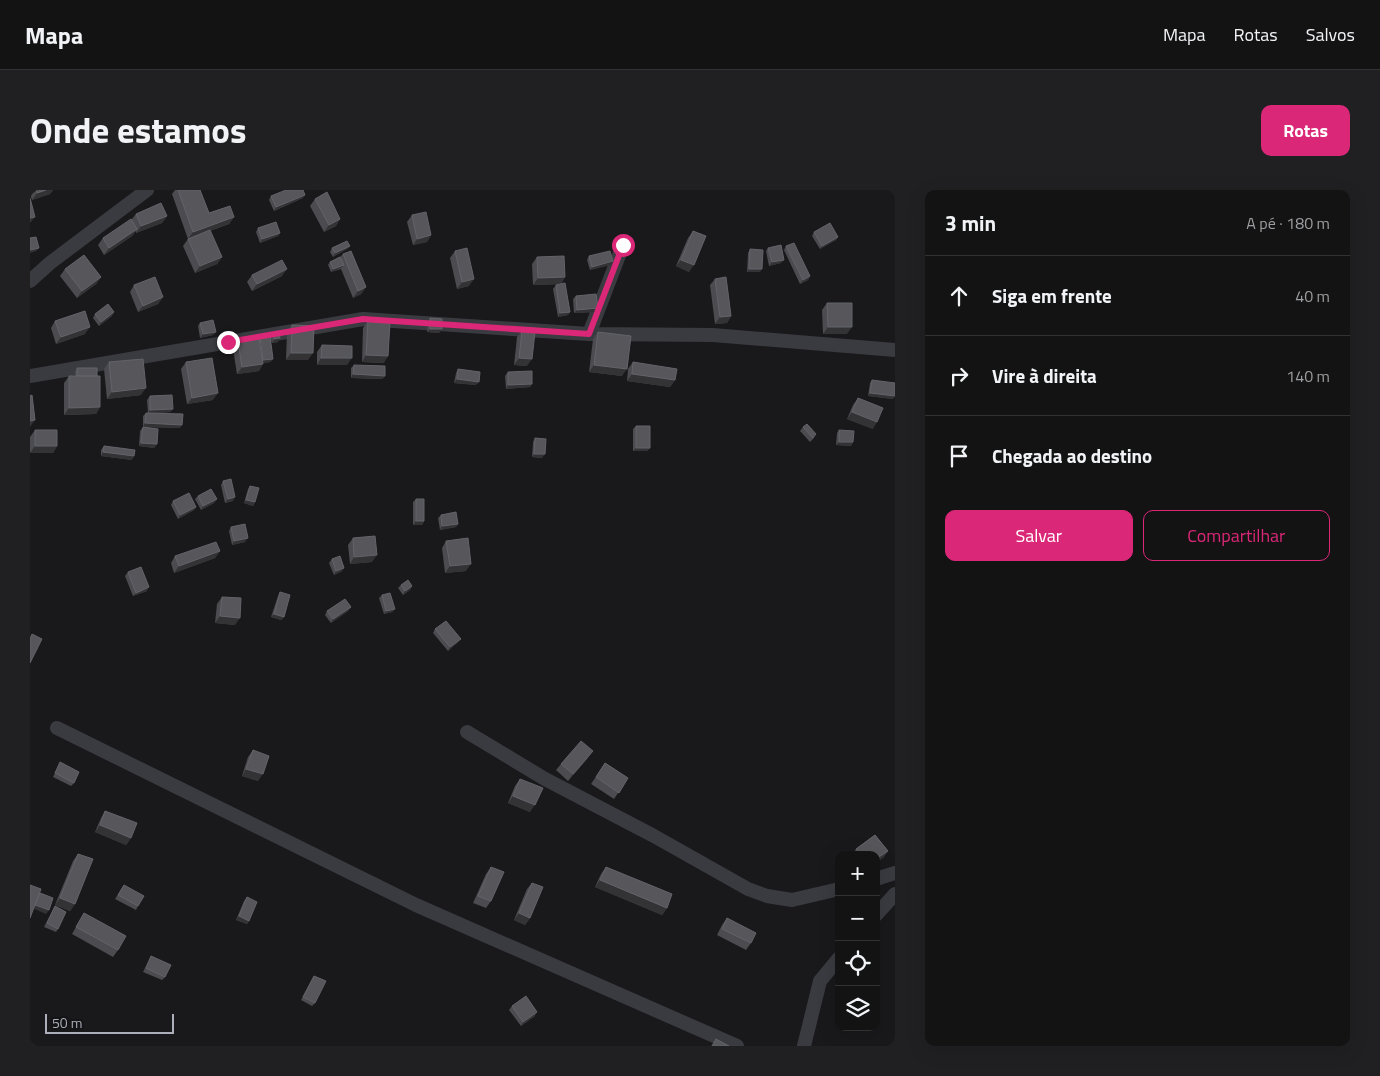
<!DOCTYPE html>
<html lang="pt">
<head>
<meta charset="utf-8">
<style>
  body { margin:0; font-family:"Titillium Web",sans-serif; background:#202022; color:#f1f3f6 }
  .controls { position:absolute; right:15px; bottom:15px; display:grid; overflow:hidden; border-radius:10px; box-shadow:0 5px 20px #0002 }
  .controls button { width:45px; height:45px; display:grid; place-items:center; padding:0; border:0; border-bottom:1px solid #323234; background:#131314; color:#f1f3f6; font:25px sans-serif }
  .scale { position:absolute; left:15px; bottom:12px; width:129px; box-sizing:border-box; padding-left:5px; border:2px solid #acafba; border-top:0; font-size:14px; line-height:18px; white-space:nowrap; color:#acafba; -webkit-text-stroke:4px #141416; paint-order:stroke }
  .stop { position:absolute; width:15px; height:15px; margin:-11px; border:4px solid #db2777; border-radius:50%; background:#fff }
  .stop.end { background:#db2777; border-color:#fff; box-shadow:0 1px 5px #0008 }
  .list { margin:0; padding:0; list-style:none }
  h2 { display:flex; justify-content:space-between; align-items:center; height:65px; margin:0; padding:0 20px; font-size:21px }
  h2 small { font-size:16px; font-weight:400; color:#9d9ea0 }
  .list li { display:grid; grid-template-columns:32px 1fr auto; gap:15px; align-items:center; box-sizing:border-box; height:80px; padding:0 20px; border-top:1px solid #323234 }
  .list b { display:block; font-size:19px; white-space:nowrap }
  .list em { font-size:16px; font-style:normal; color:#9d9ea0 }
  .actions { display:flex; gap:10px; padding:15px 20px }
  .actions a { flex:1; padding:11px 0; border:1px solid #db2777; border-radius:10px; text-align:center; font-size:18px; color:#db2777 }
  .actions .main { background:#db2777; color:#fff }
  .icon { flex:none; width:28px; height:28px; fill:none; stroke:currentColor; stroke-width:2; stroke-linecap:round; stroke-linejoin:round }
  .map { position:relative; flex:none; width:865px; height:856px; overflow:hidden; border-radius:10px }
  header { display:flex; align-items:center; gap:30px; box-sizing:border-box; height:70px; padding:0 25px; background:#131314; border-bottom:1px solid #323234 }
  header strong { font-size:24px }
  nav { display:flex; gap:28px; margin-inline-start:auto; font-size:18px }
  .intro { display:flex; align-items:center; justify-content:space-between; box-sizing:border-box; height:120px; padding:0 30px }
  h1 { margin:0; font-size:35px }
  .button { padding:12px 22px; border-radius:10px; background:#db2777; color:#fff; font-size:18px; font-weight:700 }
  main { display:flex; gap:30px; padding:0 30px }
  aside { flex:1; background:#131314; border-radius:10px; box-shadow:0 5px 20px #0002 }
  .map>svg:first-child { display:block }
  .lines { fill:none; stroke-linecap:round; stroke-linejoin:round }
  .minor { stroke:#3a3b40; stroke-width:14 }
  .wall { fill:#4b4b50 }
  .shaded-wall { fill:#333336 }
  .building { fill:#56565b; stroke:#63646a }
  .route { stroke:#db2777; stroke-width:6 }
</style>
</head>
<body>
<header>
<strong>Mapa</strong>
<nav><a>Mapa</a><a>Rotas</a><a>Salvos</a></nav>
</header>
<div class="intro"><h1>Onde estamos</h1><a class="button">Rotas</a></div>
<main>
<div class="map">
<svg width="865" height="856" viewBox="0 0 865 856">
  <rect width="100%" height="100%" fill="#19191b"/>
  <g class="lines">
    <path class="minor" d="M0,91L20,73L117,0
      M559,144L593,55
      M0,186L333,129L559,144L683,145L865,160
      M27,538L386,715L707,856
      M437,542L515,589L624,646L718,699L737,706L762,710L809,699
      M846,689L865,683
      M846,725L865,704
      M774,856L790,791L809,768"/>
  </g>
  <path class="wall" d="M0,0H23L20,4L2,10L0,4Z
    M145,0H170L179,23L204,27L199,34L180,41L192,67L187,74L165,83L153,56L158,49L142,4Z
    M241,6L273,8L244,21L239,10Z
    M285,9L310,29L306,36L294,42L280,16Z
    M106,24L137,26L132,33L106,43V41L102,46L74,65L68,55L73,48L101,30Z
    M382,25L401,45L397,52L383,55L377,32Z
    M228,38L250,43L248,46L230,53L226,42Z
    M663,41L659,82L646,76L658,48Z
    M784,42L808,47L806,50L790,59L782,46Z
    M320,56L317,59L303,67L300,62L302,58Z
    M756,56L780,86L778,90L770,94L754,60Z
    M738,58L751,73L739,76L736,61Z
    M720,59L730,82H717L718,63Z
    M425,61L439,96L427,99L420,68Z
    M313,64L336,97L331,104L323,108L311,79L301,82L298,75L300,72L310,67Z
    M559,66L580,75L560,80L557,70Z
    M507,67L535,87L531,94L503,95L502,74Z
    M35,79L71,87L66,94L47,108L30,86Z
    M222,85L252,86L222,101L217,92Z
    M685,89L701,126L697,133L685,134L680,95Z
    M104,95L133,107L128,114L108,122L100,102Z
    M526,95L540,122L538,125L528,127L523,99Z
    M546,106L565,122L544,123L543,109Z
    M797,113L817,144H793L792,120Z
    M65,124L82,126L69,136L63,128Z
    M400,128L412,139L409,143L397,142L398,132Z
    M25,131L55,144L26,154L21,138Z
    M338,131L354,173L332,172L333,138Z
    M170,133L186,142L183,145L170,148L168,136Z
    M262,135L278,170H256L257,142Z
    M492,141L497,176L484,175L487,147Z
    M244,142L248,152L242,153L241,146Z
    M568,142L592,186L559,182L563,149Z
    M208,152L243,169L240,172L233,173L229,181L207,184L203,159Z
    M292,155L317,175H287V162Z
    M79,172L111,205L77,209L74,179Z
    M156,172L183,210L157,214L151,179Z
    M603,172L645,190L640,197L597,191L598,179Z
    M324,175L355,186L352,189L321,188V178Z
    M47,178L67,186L70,217L66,224L34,225V193L39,186H45V182Z
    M428,179L446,195L424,193L426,183Z
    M478,182L502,194L500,197L476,199L475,186Z
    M842,190L863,209L838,206L840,193Z
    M120,206L143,219L140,222L127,223L150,238L113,237V226L116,223H118L117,210Z
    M828,208L843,239L817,229L823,215Z
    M606,236L620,258L617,261H603V239Z
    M113,237L127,254L124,258L109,256L110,241Z
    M773,237L784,248L780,252L770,241Z
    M5,240L27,256L23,263H0V247Z
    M809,240L823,252L821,256L806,255L807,243Z
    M505,248L512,268L502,267L503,252Z
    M74,256L102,270L71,266V260Z
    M193,291L203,311L195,313L191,295Z
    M220,296L225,312L223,316L214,313L218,299Z
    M168,306L187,309L184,313L171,320L165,309Z
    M386,309L394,331L392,335H383V312Z
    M143,311L166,317L164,320L148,329L141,315Z
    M411,325L428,334L426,337L410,340L408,328Z
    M201,337L215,352L202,355L199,341Z
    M323,348L342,372L320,374L318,355Z
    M416,351L436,381L415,383L412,358Z
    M190,361L185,368L144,383L141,373L145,366Z
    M302,369L312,381L304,385L299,373Z
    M98,382L117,401L103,406L95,386Z
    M371,395L382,396L380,400L373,405L368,398Z
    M250,402L254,427L251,430L241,427L248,406Z
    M352,405L365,419L362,422L354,424L349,408Z
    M192,407L205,435L185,433L187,414Z
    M321,417L318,421L301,433L295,425L297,421Z
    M405,439L428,452L418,461L403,443Z
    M223,560L228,591L212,586L218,567Z
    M558,568L538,591L526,580L531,574Z
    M30,572L44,593L41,596L23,587Z
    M575,573L598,588L584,609L561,594Z
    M490,589L500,622L478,613L485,596Z
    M75,621L101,648L96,655L65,642L71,628Z
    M845,645L858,661L853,668L846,672V665H822L826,659Z
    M48,664L45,714L40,721L25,715L43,671Z
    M461,677V711L456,718L443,713L456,684Z
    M576,677L637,718L632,725L565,697L571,684Z
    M502,693L500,728L495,735L484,730L497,699Z
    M94,695L108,716L106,720L85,709Z
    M217,707L219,731L217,734L206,730L214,711Z
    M25,716L28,739L26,742L14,737Z
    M54,723L88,760L83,767L42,744Z
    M697,728L721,753L716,760L687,745L692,735Z
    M121,766L135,787L132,790L113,782Z
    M284,786L285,813L282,816L271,810Z
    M482,816L505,826L491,836L479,820Z"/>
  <path class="shaded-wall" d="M16,0H23L20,4L2,10L7,3Z
    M275,5L273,8L244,21L246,17Z
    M137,26L132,33L106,43L111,36Z
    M5,27L0,33V28Z
    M204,27L199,34L158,49L163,42Z
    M310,29L306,36L294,42L299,35Z
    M107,39L102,46L74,65L79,58Z
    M250,43L248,46L230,53L232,49Z
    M401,45L397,52L383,55L387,49Z
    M808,47L806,50L790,59L792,56Z
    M320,56L317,59L303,67L305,63Z
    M9,58L6,61L0,63V60Z
    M192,67L187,74L165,83L170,76Z
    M651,70L664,75L659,82L646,76Z
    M754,70L751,73L739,76L742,72Z
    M583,71L580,75L560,80L562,77Z
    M314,75L311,78L301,82L303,79Z
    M257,79L252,86L222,101L227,94Z
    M719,79H732L730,82H717Z
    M780,86L778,90L770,94L773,90Z
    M71,87L66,94L47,108L52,101Z
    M535,87L531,94L503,95L508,88Z
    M444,89L439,96L427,99L432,92Z
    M336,97L331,104L323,108L328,101Z
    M133,107L128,114L108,122L113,116Z
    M568,118L565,122L544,123L547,120Z
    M84,122L82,126L69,136L71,132Z
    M540,122L538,125L528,127L530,123Z
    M701,126L697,133L685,134L690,127Z
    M60,137L55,144L26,154L31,147Z
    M798,137H822L817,144H793Z
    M400,139H412L409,143L397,142Z
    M186,142L183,145L170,148L173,144Z
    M250,148L248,152L242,153L244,149Z
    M261,163H283L278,170H256Z
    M336,165L358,166L354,173L332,172Z
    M291,168H322L317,175H287Z
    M489,168L502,169L497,176L484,175Z
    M243,169L240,172L230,174L233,170Z
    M233,174L229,181L207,184L212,177Z
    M564,175L597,179L592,186L559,182Z
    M323,184L355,186L352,189L321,188Z
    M602,184L645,190L640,197L597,191Z
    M427,189L449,192L446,195L424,193Z
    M502,194L500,197L476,199L478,195Z
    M116,198L111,205L77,209L82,202Z
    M188,203L183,210L157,214L162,208Z
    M840,203L865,206L863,209L838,206Z
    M70,217L66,224L34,225L39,218Z
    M143,219L140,222L118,224L120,220Z
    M822,222L847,232L843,239L817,229Z
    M5,230L0,237V231Z
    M115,233L152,235L150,238L113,237Z
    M809,252H823L821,256L806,255Z
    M111,253L127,254L124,258L109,256Z
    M5,256H27L23,263H0Z
    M606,258H620L617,261H603Z
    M73,262L104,266L102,270L71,266Z
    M504,264H515L512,268L502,267Z
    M205,307L203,311L195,313L198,309Z
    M187,309L184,313L171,320L173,316Z
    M216,310L225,312L223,316L214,313Z
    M166,317L164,320L148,329L150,325Z
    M386,331H394L392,335H383Z
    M428,334L426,337L410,340L412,336Z
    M218,348L215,352L202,355L204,351Z
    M190,361L185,368L144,383L149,376Z
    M347,365L342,372L320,374L324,367Z
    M441,374L436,381L415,383L420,376Z
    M314,378L312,381L304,385L306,381Z
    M382,396L380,400L373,405L375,401Z
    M119,397L117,401L103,406L106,403Z
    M321,417L318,421L301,433L303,429Z
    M365,419L362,422L354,424L356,421Z
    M244,424L254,427L251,430L241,427Z
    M190,426L210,428L205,435L185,433Z
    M431,449L428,452L418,461L420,457Z
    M563,561L558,568L538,591L543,584Z
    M216,579L233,584L228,591L212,586Z
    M483,606L505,615L500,622L478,613Z
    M70,635L101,648L96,655L65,642Z
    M858,661L853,668L846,672V669Z
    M570,690L637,718L632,725L565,697Z
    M30,708L45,714L40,721L25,715Z
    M4,715L19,720L16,724L2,718Z
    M489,723L500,728L495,735L484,730Z
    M209,726L219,731L217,734L206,730Z
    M507,822L505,826L491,836L493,832Z"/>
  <path class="building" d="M6,0H16L7,3Z
    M148,0H170L179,23L200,16L204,27L163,42Z
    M256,0H273L275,5L246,17L241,6Z
    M297,2L310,29L299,35L285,9Z
    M0,8L5,27L0,28Z
    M131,13L137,26L111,36L106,24Z
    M396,22L401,45L387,49L382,25Z
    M101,29L107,39L79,58L73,48Z
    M246,32L250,43L232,49L228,38Z
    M800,33L808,47L792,56L784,42Z
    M180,40L192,67L170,76L158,49Z
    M663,41L676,46L664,75L651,70Z
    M6,47L9,58L0,60V48Z
    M317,51L320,56L305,63L302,58Z
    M764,53L780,86L773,90L756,56Z
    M751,55L754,70L742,72L738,58Z
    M437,58L444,89L432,92L425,61Z
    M720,59L733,60L732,79H719Z
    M321,61L336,97L328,101L313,64Z
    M580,61L583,71L562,77L559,66Z
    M54,65L71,87L52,101L35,79Z
    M534,66L535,87L508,88L507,67Z
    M310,67L314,75L303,79L300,72Z
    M252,70L257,79L227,94L222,85Z
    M125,87L133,107L113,116L104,95Z
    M696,87L701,126L690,127L685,89Z
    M535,93L540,122L530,123L526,95Z
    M566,104L568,118L547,120L546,106Z
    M797,113H822V137H798Z
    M78,114L84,122L71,132L65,124Z
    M55,121L60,137L31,147L25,131Z
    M400,128L412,129V139H400Z
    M183,130L186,142L173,144L170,133Z
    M338,131L360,132L358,166L336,165Z
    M262,135L284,136L283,163H261Z
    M492,141L505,142L502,169L489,168Z
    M244,142H249L250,148L244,149Z
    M568,142L601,146L597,179L564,175Z
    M240,146L243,169L233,170L230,148Z
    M229,148L233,174L212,177L208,152Z
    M292,155L322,156V168H291Z
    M182,168L188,203L162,208L156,172Z
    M113,169L116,198L82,202L79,172Z
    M603,172L647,179L645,190L602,184Z
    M324,175L355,176V186L323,184Z
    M47,178H67V186H47Z
    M428,179L450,182L449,192L427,189Z
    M502,181V194L478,195V182Z
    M39,186H70V217L39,218Z
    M842,190L865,193V206L840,203Z
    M2,205L5,230L0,231V206Z
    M142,205L143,219L120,220V206Z
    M828,208L853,218L847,232L822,222Z
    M116,223L153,224L152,235L115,233Z
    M777,234L786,244L783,248L773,237Z
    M606,236H620V258H606Z
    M113,237L128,239L127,254L111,253Z
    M5,240H27V256H5Z
    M809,240L824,241L823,252H809Z
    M505,248L516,249L515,264H504Z
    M74,256L105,260L104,266L73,262Z
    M201,289L205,307L198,309L193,291Z
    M220,296L229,298L225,312L216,310Z
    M181,299L187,309L173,316L168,306Z
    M159,303L166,317L150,325L143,311Z
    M386,309H394V331H386Z
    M426,322L428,334L412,336L411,325Z
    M215,334L218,348L204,351L201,337Z
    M345,346L347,365L324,367L323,348Z
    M438,348L441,374L420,376L416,351Z
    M186,352L190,361L149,376L145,366Z
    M310,366L314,378L306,381L302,369Z
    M111,377L119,397L106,403L98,382Z
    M378,390L382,396L375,401L371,395Z
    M250,402L260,405L254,427L244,424Z
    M360,403L365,419L356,421L352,405Z
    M192,407L211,408L210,428L190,426Z
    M315,409L321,417L303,429L297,421Z
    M416,431L431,449L420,457L405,439Z
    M2,444L12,449L0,473V449Z
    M551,551L563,561L543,584L531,574Z
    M223,560L239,566L233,584L216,579Z
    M30,572L49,582L44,593L25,583Z
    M575,573L598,588L589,603L566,587Z
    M490,589L513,598L505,615L483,606Z
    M75,621L107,633L101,648L70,635Z
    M845,645L858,661L846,669V665H831L826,659Z
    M48,664L63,669L45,714L30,708Z
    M461,677L474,682L461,711L448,706Z
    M576,677L642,704L637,718L570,690Z
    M502,693L513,697L500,728L489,723Z
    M0,695L11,699L0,728Z
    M94,695L114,706L108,716L88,705Z
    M10,703L23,708L19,720L5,715Z
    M217,707L227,712L219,731L209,726Z
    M25,716L36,722L28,739L17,733Z
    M54,723L96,746L88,760L46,737Z
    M697,728L726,743L721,753L692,739Z
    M121,766L141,775L135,787L116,778Z
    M284,786L296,791L285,813L273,807Z
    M496,806L507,822L493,832L482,816Z
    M686,849L699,856H682Z"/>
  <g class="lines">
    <path class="route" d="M198,152L333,129L559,144L593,55"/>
  </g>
</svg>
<div class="controls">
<button>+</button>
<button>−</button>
<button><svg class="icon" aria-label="locate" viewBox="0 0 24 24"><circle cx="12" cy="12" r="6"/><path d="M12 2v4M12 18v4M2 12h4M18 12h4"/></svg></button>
<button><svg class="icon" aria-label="layers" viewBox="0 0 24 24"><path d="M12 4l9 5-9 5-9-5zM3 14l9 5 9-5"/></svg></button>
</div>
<div class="scale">50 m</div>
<div class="stop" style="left:593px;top:55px"></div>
<div class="stop end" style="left:198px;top:152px"></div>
</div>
<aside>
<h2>3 min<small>A pé · 180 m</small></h2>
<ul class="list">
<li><svg class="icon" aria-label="ahead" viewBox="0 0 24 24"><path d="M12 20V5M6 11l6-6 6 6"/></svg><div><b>Siga em frente</b></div><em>40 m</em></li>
<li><svg class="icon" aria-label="right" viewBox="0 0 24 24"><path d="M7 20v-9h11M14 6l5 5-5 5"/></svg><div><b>Vire à direita</b></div><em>140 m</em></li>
<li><svg class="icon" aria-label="arrive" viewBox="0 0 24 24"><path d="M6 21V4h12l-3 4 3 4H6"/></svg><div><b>Chegada ao destino</b></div></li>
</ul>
<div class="actions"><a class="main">Salvar</a><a>Compartilhar</a></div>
</aside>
</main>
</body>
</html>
